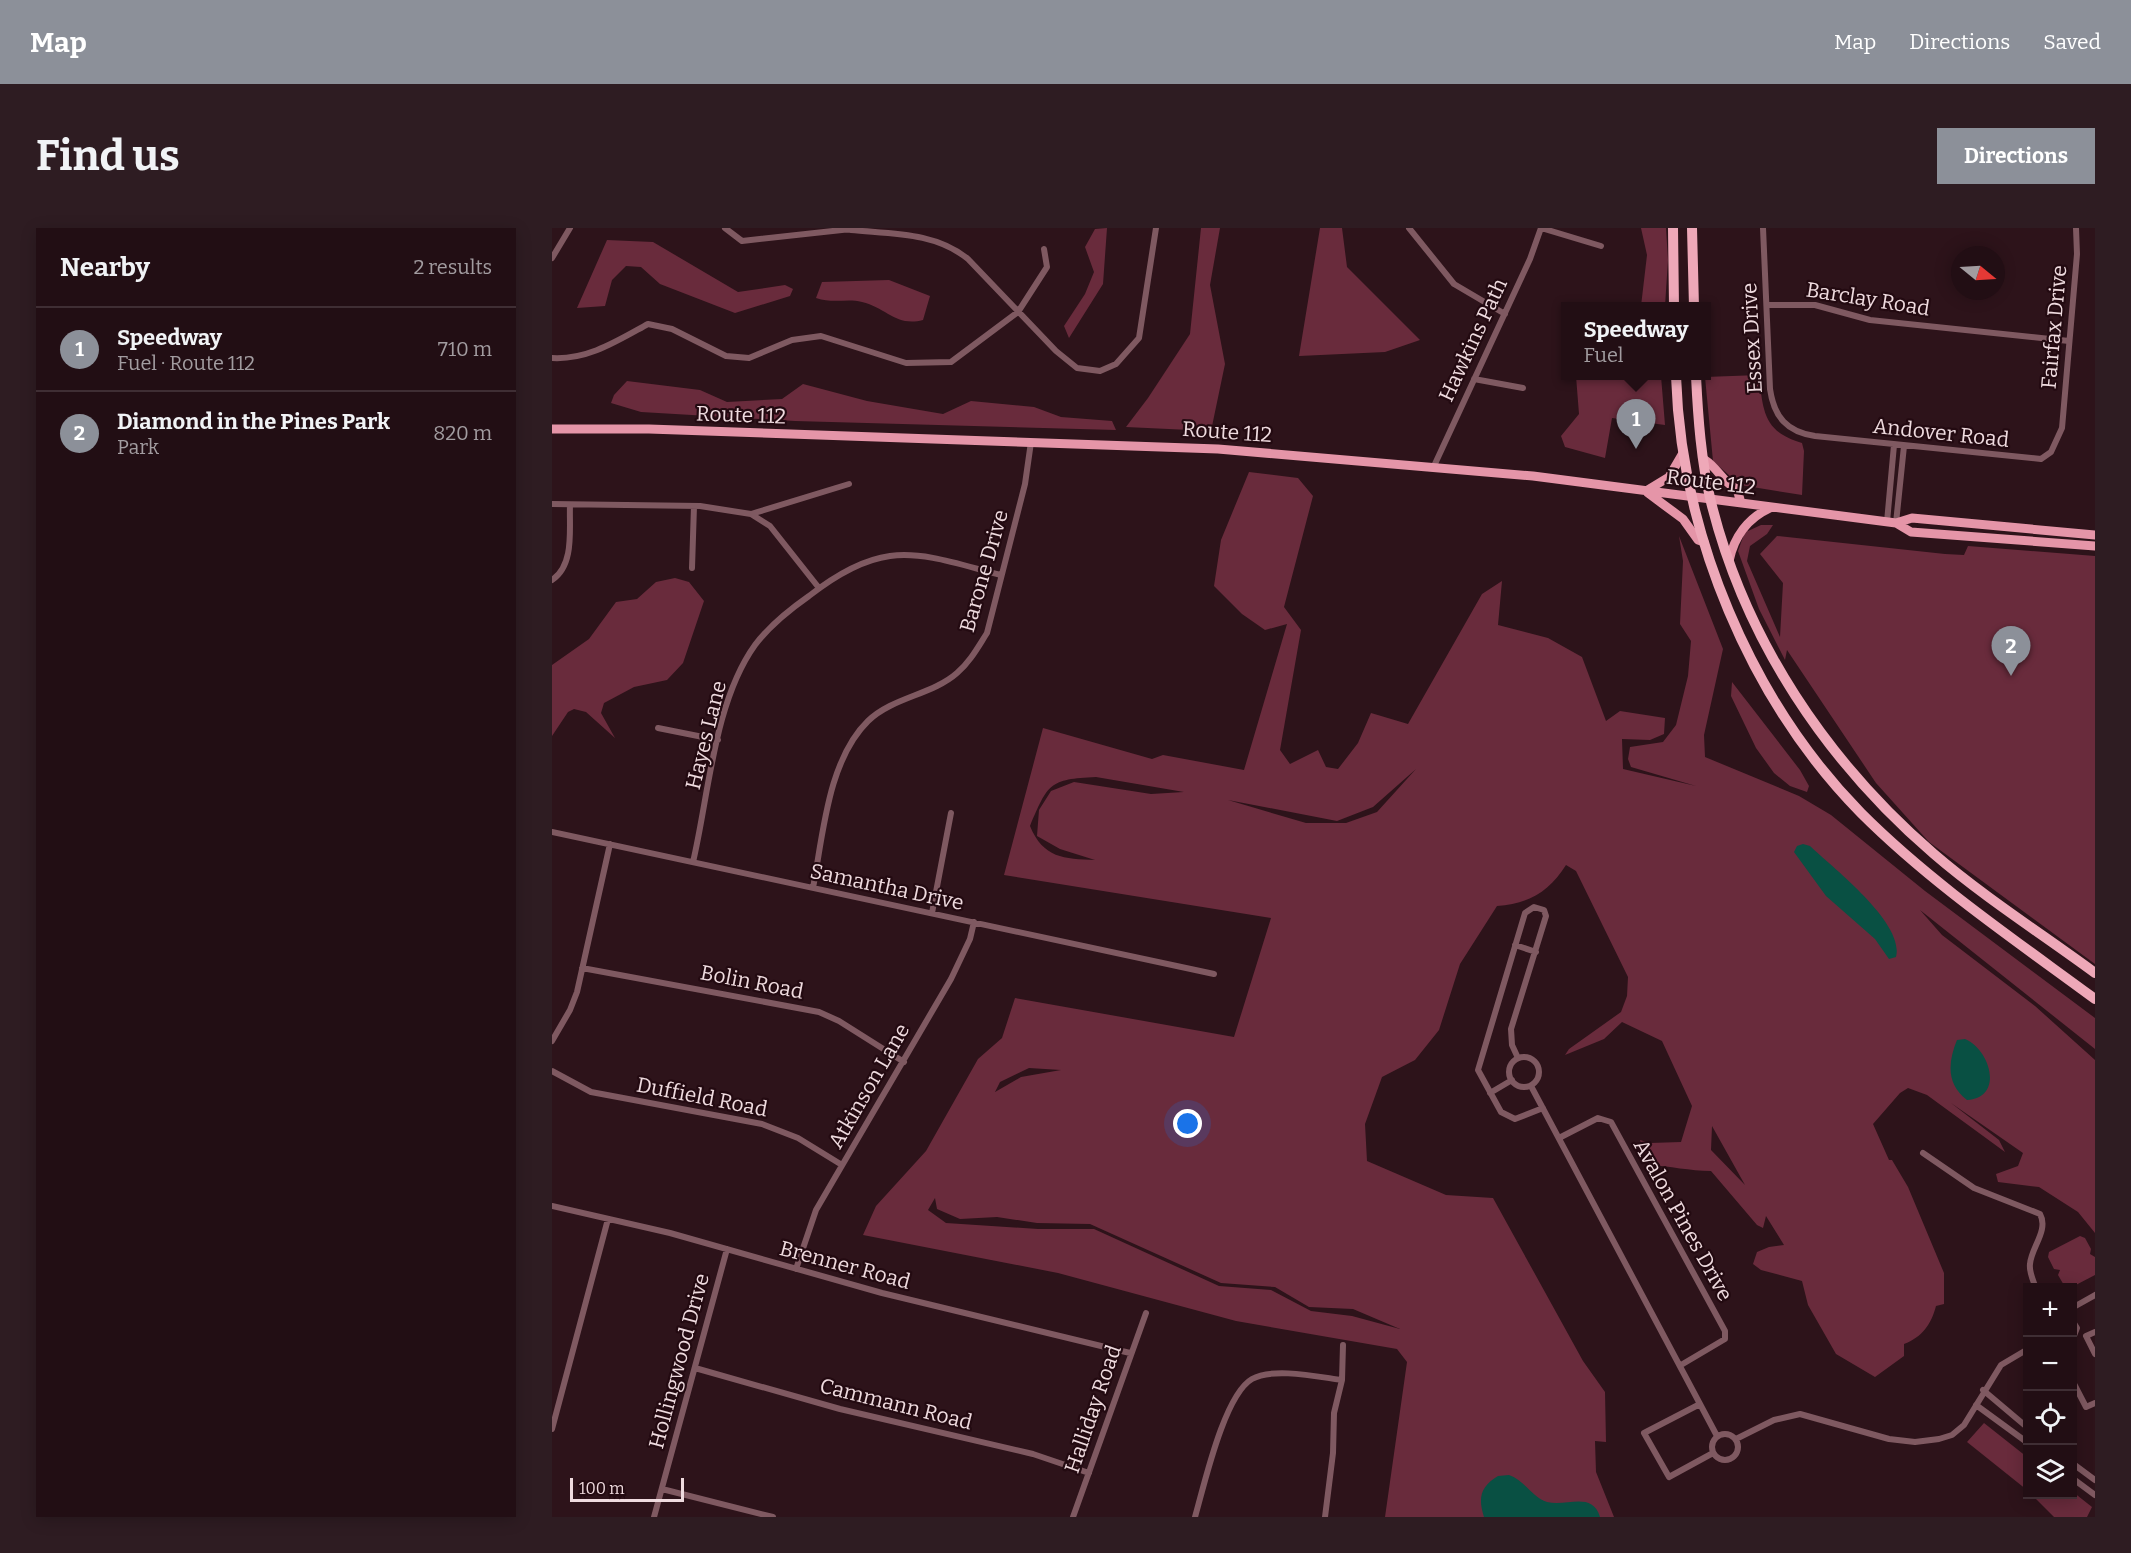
<!DOCTYPE html>
<html lang="en">
<head>
<meta charset="utf-8">
<style>
  body { margin:0; font-family:Bitter,serif; background:#2e1c22; color:#f1f3f6 }
  .controls { position:absolute; right:18px; bottom:18px; display:grid; overflow:hidden; border-radius:0px; box-shadow:0 3px 15px #0003 }
  .controls button { width:54px; height:54px; display:grid; place-items:center; padding:0; border:0; border-bottom:2px solid #3f2e34; background:#220e14; color:#f1f3f6; font:30px sans-serif }
  .compass { position:absolute; left:1399px; top:18px; width:54px; height:54px; border-radius:50%; background:#220e14; box-shadow:0 3px 15px #0003; rotate:108deg }
  .scale { position:absolute; left:18px; bottom:15px; width:114px; box-sizing:border-box; padding-left:6px; border:3px solid #efdbdf; border-top:0; font-size:16px; line-height:21px; white-space:nowrap; color:#efdbdf; -webkit-text-stroke:4px #230a11; paint-order:stroke }
  .you { position:absolute; left:636px; top:896px; width:21px; height:21px; margin:-15px; border:4px solid #fff; border-radius:50%; background:#1a73e8; box-shadow:0 0 0 9px #1a73e833 }
  .badge { display:grid; place-items:center; width:39px; height:39px; border-radius:50%; background:#8c9099; color:#fff; font-size:20px; font-weight:700 }
  .pin { position:absolute; translate:-50% -50px; filter:drop-shadow(0 2px 3px #0008) }
  .pin::after { content:''; position:absolute; top:32px; width:21px; height:18px; background:inherit; clip-path:polygon(0 0,100% 0,50% 100%) }
  .popup { position:absolute; left:1009px; top:74px; width:150px; height:78px; box-sizing:border-box; display:grid; place-content:center; border-radius:0px; background:#220e14; filter:drop-shadow(0 2px 4px #0005); font-size:20px; white-space:nowrap; color:#a29ca0 }
  .popup b { font-size:22px; color:#f1f3f6 }
  .popup::after { content:''; position:absolute; left:50%; top:100%; margin-left:-12px; border:12px solid transparent; border-top-color:#220e14 }
  .list { margin:0; padding:0; list-style:none }
  h2 { display:flex; justify-content:space-between; align-items:center; height:78px; margin:0; padding:0 24px; font-size:26px }
  h2 small { font-size:20px; font-weight:400; color:#a29ca0 }
  .list li { display:grid; grid-template-columns:39px 1fr auto; gap:18px; align-items:center; box-sizing:border-box; height:84px; padding:0 24px; border-top:2px solid #3f2e34 }
  .list b { display:block; font-size:22px; white-space:nowrap }
  .list p { margin:0; font-size:20px; white-space:nowrap; color:#a29ca0 }
  .list em { font-size:20px; font-style:normal; color:#a29ca0 }
  .icon { flex:none; width:33px; height:33px; fill:none; stroke:currentColor; stroke-width:2; stroke-linecap:round; stroke-linejoin:round }
  .map { position:relative; flex:none; width:1543px; height:1289px; overflow:hidden; border-radius:0px }
  header { display:flex; align-items:center; gap:36px; box-sizing:border-box; height:84px; padding:0 30px; background:#8c9099; color:#fff }
  header strong { font-size:28px }
  nav { display:flex; gap:33px; margin-inline-start:auto; font-size:21px }
  .intro { display:flex; align-items:center; justify-content:space-between; box-sizing:border-box; height:144px; padding:0 36px }
  h1 { margin:0; font-size:42px }
  .button { padding:15px 27px; border-radius:0px; background:#8c9099; color:#fff; font-size:21px; font-weight:700 }
  main { display:flex; gap:36px; padding:0 36px }
  aside { flex:1; background:#220e14; border-radius:0px; box-shadow:0 3px 15px #0003 }
  .map>svg:first-child { display:block }
  .green { fill:#692b3c; fill-rule:evenodd }
  .water { fill:#095043 }
  .lines { fill:none; stroke-linecap:round; stroke-linejoin:round }
  .minor { stroke:#7f5961; stroke-width:6 }
  .primary { stroke:#e595a8; stroke-width:9 }
  .trunk { stroke:#eea8b8; stroke-width:10 }
  .labels { text-anchor:middle; stroke-width:4.5; stroke-linejoin:round; paint-order:stroke }
  .street-label { font-size:21px; fill:#efdbdf; stroke:#230a11 }
</style>
</head>
<body>
<header>
<strong>Map</strong>
<nav><a>Map</a><a>Directions</a><a>Saved</a></nav>
</header>
<div class="intro"><h1>Find us</h1><a class="button">Directions</a></div>
<main>
<aside>
<h2>Nearby<small>2 results</small></h2>
<ul class="list">
<li><span class="badge">1</span><div><b>Speedway</b><p>Fuel · Route 112</p></div><em>710 m</em></li>
<li><span class="badge">2</span><div><b>Diamond in the Pines Park</b><p>Park</p></div><em>820 m</em></li>
</ul>
</aside>
<div class="map">
<svg width="1543" height="1289" viewBox="0 0 1543 1289">
  <rect width="100%" height="100%" fill="#2d131a"/>
  <path class="green" d="M555,0L551,56L517,110L512,98L533,66L542,44L533,19L543,1Z
    M649,0H668L658,57L673,136L659,203L574,199L596,170L638,106Z
    M768,0H790L795,39L868,112L833,124L747,128Z
    M1089,0H1114L1116,32L1113,78H1089L1095,27Z
    M55,12L101,14L186,64L233,57L241,61L238,68L183,85L108,56L89,39L74,38L60,52L53,78L25,80Z
    M337,52L378,68L371,92C344,99 335,80 310,74C295,70 282,76 264,70L270,54Z
    M1207,147C1211,182 1211,204 1250,215L1252,223L1250,267L1188,257L1161,233L1153,149Z
    M1024,148H1109L1113,197L1060,190L1053,230L1013,219L1009,208L1027,186Z
    M75,153L148,162L175,174L230,171L251,156L315,173L391,186L419,173L482,179L509,189L560,193L564,202L243,193L89,184L59,175L62,167Z
    M697,244L746,250L761,268L732,379L749,402L728,522L738,536L766,522L774,539L786,541L806,515L819,485L856,496L930,366L950,353L946,397L996,410L1030,429L1054,493L1068,483L1113,490L1112,506L1098,512L1070,511L1071,541L1144,558L1079,539L1076,531L1078,519L1111,514L1124,497L1136,448L1139,413L1128,396L1131,333L1127,308L1171,421L1152,507L1153,529L1247,568L1279,587L1373,663L1543,790V821L1368,682L1390,707L1483,778L1543,832V1005L1526,984L1487,959L1446,954L1444,946L1466,938L1471,925L1399,875L1447,912L1453,924L1375,867L1356,860L1348,865L1321,896L1337,932H1340L1356,959L1392,1045V1076L1384,1078C1379,1097 1370,1109 1352,1116V1128L1323,1149L1284,1126L1256,1077L1250,1053L1209,1042L1201,1036L1205,1024L1217,1019L1232,1017L1214,988L1211,1000L1205,997L1159,943C1138,943 1118,938 1096,937L1088,912L1098,915L1129,914L1140,878L1110,813L1070,794L1052,811L1013,827L1017,821L1069,784L1075,768L1076,749L1024,643L1014,637C997,664 976,676 945,678L908,736L887,802L863,832L830,849L813,896L815,933L894,967L941,970L1031,1133L1053,1164L1054,1214L1043,1213L1044,1244L1062,1289H833L855,1134L845,1121L684,1093L506,1045L311,1007L324,978L374,923L426,831L450,810L463,770L682,809L719,690L452,647L491,500L600,531L611,527L692,542L735,396L713,402L690,386L662,358L669,312ZM864,541L825,584L794,595H754L676,572L785,593L821,579ZM544,549L632,564L599,566L522,554L499,563L487,582L485,608L508,621L543,632C512,631 491,630 478,598C496,556 497,551 544,549ZM477,840L509,842L469,849L443,864L448,854ZM1160,898L1193,957L1159,922ZM383,970L385,981L408,991L445,989L485,995L538,996L669,1055L723,1059L757,1079L801,1081L848,1101L800,1088L759,1083L719,1062L667,1058L542,1001H486L394,995L376,982Z
    M1209,297H1221L1215,306L1198,318L1195,333L1228,409L1231,355L1208,326L1225,308L1393,326L1412,327L1416,318L1543,328V736L1377,614L1324,555L1235,422L1233,432L1207,381L1186,323L1194,301L1196,303Z
    M123,350L137,354L152,373L131,435L115,452L82,459L52,475L49,485L63,510L34,484L22,481L16,484L0,508V437L37,411L64,374L85,371L104,354Z
    M1180,454L1248,542L1257,558L1255,564L1238,558L1222,545L1204,520L1179,468Z
    M1528,1008L1533,1010L1539,1021L1538,1026L1543,1029V1047L1520,1059H1513L1506,1047L1508,1042L1502,1041L1496,1029L1497,1024Z
    M1432,1195L1475,1229V1262L1415,1214Z
    M1521,1264L1540,1279L1535,1289H1502L1480,1267L1520,1266Z"/>
  <path class="water" d="M1251,616L1258,618C1281,640 1353,695 1344,729L1337,731L1323,711L1274,668L1242,624L1245,618Z
    M1413,811C1439,822 1452,870 1415,872C1394,856 1396,834 1405,812Z
    M957,1247C972,1252 981,1270 995,1274C1015,1279 1040,1263 1048,1289H932C926,1270 928,1259 946,1248Z"/>
  <g class="lines">
    <path class="minor" d="M173,0L190,13L299,1
      M857,0L902,56L953,86
      M989,0L1049,18
      M1211,0L1218,161C1222,189 1235,204 1263,208L1489,231L1499,224L1510,200L1525,26L1524,0
      M299,2C339,6 383,4 416,31L504,123L525,140L548,143L564,136L587,110L604,0
      M0,30L18,0
      M1216,77H1263L1318,92L1517,113
      M0,130C36,132 65,113 96,96L120,101L174,128L197,130L240,112L269,108L354,135L399,134L466,84L495,39L492,21
      M922,151L971,160
      M882,238L978,31L989,0
      M0,276L148,278L199,286L218,298L267,360
      M199,286L297,256
      M1335,294L1342,217
      M1344,295L1352,218
      M140,340L142,278
      M0,352C23,337 17,300 18,277
      M106,500L166,512
      M0,604L662,746
      M141,634C157,566 162,474 203,417C218,397 237,382 257,368C280,350 308,332 338,328C374,323 415,339 449,347
      M261,660C271,607 276,532 316,493C341,469 380,467 405,445C418,434 426,419 435,405L473,256L479,214
      M380,685L399,585
      M963,717L984,724
      M30,740L267,784L287,793L352,834
      M0,813L18,782L25,764L58,616
      M957 844a15 15 0 1 1 30 0a15 15 0 1 1-30 0Z
      M966,830L960,817L959,801L994,688L992,682L982,679L973,685L926,842L949,884L963,891L991,880
      M0,843L39,864L210,896L246,910L290,937
      M979,858L1165,1208
      M938,865L960,852
      M1007,910L1046,890L1059,894L1173,1103V1111L1129,1137
      M1371,925L1422,960L1488,986C1497,1002 1479,1020 1478,1036C1477,1043 1481,1053 1484,1060
      M0,978L118,1005L330,1065L578,1125
      M244,1041L264,982L399,751L418,711L422,694
      M1520,1080L1543,1067
      M1520,1092L1525,1100L1520,1113
      M1543,1104L1534,1108L1543,1126
      M143,1140L288,1181L481,1226L537,1245
      M1520,1152L1534,1179L1543,1175
      M1431,1162L1476,1200
      M1148,1176L1092,1205L1117,1249L1161,1225
      M1424,1177L1476,1215
      M0,1201L56,991
      M1160 1219a13 13 0 1 1 26 0a13 13 0 1 1-26 0Z
      M1184,1211L1222,1192L1248,1186L1337,1211L1363,1214L1387,1211L1400,1207L1412,1197L1449,1137L1476,1121
      M1520,1235L1543,1252
      M1520,1250L1543,1267
      M110,1261L221,1289
      M102,1289L175,1021
      M521,1289L594,1085
      M643,1289C652,1258 672,1167 700,1151C721,1139 767,1149 790,1152
      M773,1289L781,1225L782,1185L790,1152L791,1117"/>
    <path class="primary" d="M0,201H97L666,221L981,248L1344,295L1359,304L1543,318
      M1153,232C1166,240 1170,254 1185,261L1189,275
      M1094,263L1117,249L1131,225
      M1096,265L1131,291L1146,312L1152,314
      M1344,295L1360,290L1543,307
      M1177,333C1182,309 1196,290 1218,280"/>
    <path class="trunk" d="M1121,0L1122,79
      M1140,0L1142,79
      M1124,148C1129,305 1198,472 1309,585C1379,655 1463,712 1543,771
      M1144,148C1146,189 1149,233 1159,274C1193,412 1275,534 1382,626C1432,669 1490,706 1543,745"/>
  </g>
  <g class="labels">
    <g class="street-label">
      <text transform="translate(1316 71) rotate(9)" y="7">Barclay Road</text>
      <text transform="translate(1502 99) rotate(-85)" y="7">Fairfax Drive</text>
      <text transform="translate(1200 110) rotate(-93)" y="7">Essex Drive</text>
      <text transform="translate(921 112) rotate(-65)" y="7">Hawkins Path</text>
      <text transform="translate(189 187) rotate(2)" y="7">Route 112</text>
      <text transform="translate(675 204) rotate(4)" y="7">Route 112</text>
      <text transform="translate(1389 205) rotate(6)" y="7">Andover Road</text>
      <text transform="translate(1159 254) rotate(7)" y="7">Route 112</text>
      <text transform="translate(432 343) rotate(-74)" y="7">Barone Drive</text>
      <text transform="translate(154 507) rotate(-76)" y="7">Hayes Lane</text>
      <text transform="translate(335 659) rotate(12)" y="7">Samantha Drive</text>
      <text transform="translate(200 754) rotate(11)" y="7">Bolin Road</text>
      <text transform="translate(317 858) rotate(-60)" y="7">Atkinson Lane</text>
      <text transform="translate(150 869) rotate(11)" y="7">Duffield Road</text>
      <text transform="translate(1131 992) rotate(61)" y="7">Avalon Pines Drive</text>
      <text transform="translate(293 1037) rotate(15)" y="7">Brenner Road</text>
      <text transform="translate(127 1133) rotate(-75)" y="7">Hollingwood Drive</text>
      <text transform="translate(344 1176) rotate(14)" y="7">Cammann Road</text>
      <text transform="translate(541 1181) rotate(-71)" y="7">Halliday Road</text>
    </g>
  </g>
</svg>
<div class="controls">
<button>+</button>
<button>−</button>
<button><svg class="icon" aria-label="locate" viewBox="0 0 24 24"><circle cx="12" cy="12" r="6"/><path d="M12 2v4M12 18v4M2 12h4M18 12h4"/></svg></button>
<button><svg class="icon" aria-label="layers" viewBox="0 0 24 24"><path d="M12 4l9 5-9 5-9-5zM3 14l9 5 9-5"/></svg></button>
</div>
<svg class="compass" viewBox="-18 -18 36 36"><path d="M0-13l5 13h-10z" fill="#e53935"/><path d="M0 13l5-13h-10z" fill="#a29ca0"/></svg>
<div class="scale">100 m</div>
<div class="you"></div>
<div class="pin badge" style="left:1084px;top:221px">1</div>
<div class="popup"><b>Speedway</b>Fuel</div>
<div class="pin badge" style="left:1459px;top:448px">2</div>
</div>
</main>
</body>
</html>
